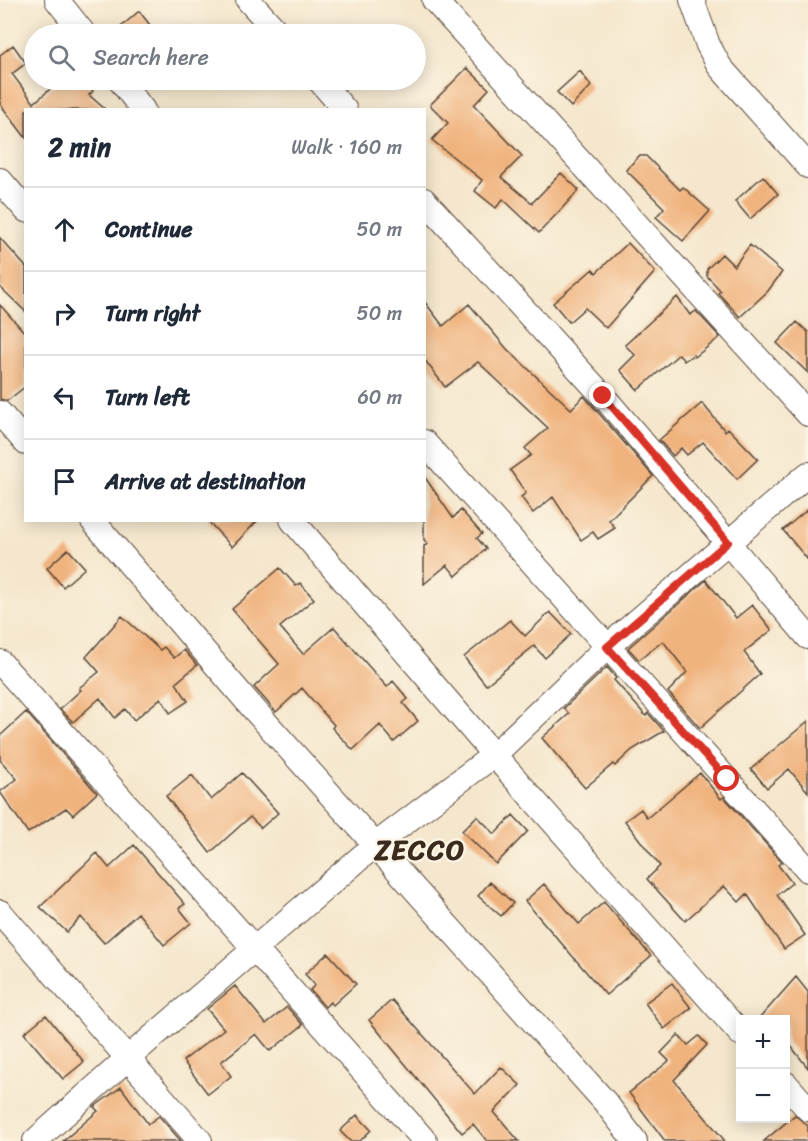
<!DOCTYPE html>
<html lang="en">
<head>
<meta charset="utf-8">
<style>
  body { margin:0; font-family:Sriracha,sans-serif; background:#f6f6f7; color:#1f2937 }
  .controls { position:absolute; right:18px; bottom:18px; display:grid; overflow:hidden; border-radius:0px; box-shadow:0 3px 15px #0003 }
  .controls button { width:54px; height:54px; display:grid; place-items:center; padding:0; border:0; border-bottom:2px solid #e0e1e3; background:#fff; color:#1f2937; font:30px sans-serif }
  .stop { position:absolute; width:18px; height:18px; margin:-14px; border:4px solid #d93025; border-radius:50%; background:#fff }
  .stop.end { background:#d93025; border-color:#fff; box-shadow:0 2px 6px #0008 }
  .list { margin:0; padding:0; list-style:none }
  h2 { display:flex; justify-content:space-between; align-items:center; height:78px; margin:0; padding:0 24px; font-size:26px }
  h2 small { font-size:20px; font-weight:400; color:#747a83 }
  .list li { display:grid; grid-template-columns:39px 1fr auto; gap:18px; align-items:center; box-sizing:border-box; height:84px; padding:0 24px; border-top:2px solid #e0e1e3 }
  .list b { display:block; font-size:22px; white-space:nowrap }
  .list em { font-size:20px; font-style:normal; color:#747a83 }
  .icon { flex:none; width:33px; height:33px; fill:none; stroke:currentColor; stroke-width:2; stroke-linecap:round; stroke-linejoin:round }
  .map { position:relative; flex:none; width:808px; height:1141px; overflow:hidden }
  .search { position:absolute; background:#fff; box-shadow:0 3px 15px #0003; left:24px; top:24px; width:402px; height:66px; display:flex; align-items:center; gap:15px; box-sizing:border-box; padding:0 21px; border-radius:33px; color:#747a83; font-size:22px }
  .panel { position:absolute; background:#fff; box-shadow:0 3px 15px #0003; left:24px; top:108px; width:402px; height:414px; border-radius:0px }
  .map>svg:first-child { display:block }
  .building { fill:#f0b37e }
  .lines { fill:none; stroke-linecap:round; stroke-linejoin:round }
  .minor-casing { stroke:#574638; stroke-width:26 }
  .minor { stroke:#fff; stroke-width:24 }
  .route { stroke:#d93025; stroke-width:8 }
  .labels { text-anchor:middle; stroke-width:4.5; stroke-linejoin:round; paint-order:stroke }
  .district-label { font-size:28px; font-weight:bold; letter-spacing:1.5px; fill:#3b2a1e; stroke:#fcf5e5 }
</style>
</head>
<body>
<div class="map">
<svg width="808" height="1141" viewBox="0 0 808 1141">
  <rect width="100%" height="100%" fill="#fcf5e5"/>
  <filter id="ink" filterUnits="userSpaceOnUse"><feTurbulence type="fractalNoise" baseFrequency=".0167" numOctaves="2"/><feDisplacementMap in="SourceGraphic" scale="12" xChannelSelector="R" yChannelSelector="G"/><feConvolveMatrix kernelMatrix="1 2 1 2 8 2 1 2 1" color-interpolation-filters="sRGB"/></filter>
  <filter id="wash" filterUnits="userSpaceOnUse"><feTurbulence type="fractalNoise" baseFrequency=".008" numOctaves="4" result="noise"/><feDisplacementMap in="SourceGraphic" scale="24" xChannelSelector="R" yChannelSelector="G"/><feGaussianBlur stdDeviation="1.35" result="paint"/><feColorMatrix in="noise" values="0 0 0 0 0 0 0 0 0 0 0 0 0 0 0 0 0 1.4 0 .05"/><feComposite in="paint" operator="in"/></filter>
  <g filter="url(#wash)">
    <rect width="100%" height="100%" fill="#f5e7cd"/>
    <g id="blocks">
      <path class="building" d="M139,11L157,34H113Z
        M13,45L26,63L12,74L34,103L61,80H84L93,91L89,95L106,110H26V138L0,104V55Z
        M467,68L489,89L474,105L522,156L501,177L532,203L561,173L579,190L539,233L503,199L496,208L475,191L482,180L432,140L448,123L430,105Z
        M580,71L591,86L571,107L557,92Z
        M639,156H646L680,190L683,187L710,211L683,241L656,217L664,208L626,170Z
        M763,176L778,194L750,219L735,201Z
        M0,238L26,267V312L0,287Z
        M628,243L655,272L606,328L585,308L569,322L553,303L593,269L596,273Z
        M750,245L782,272L768,291L740,317L718,293L721,291L707,276V269L722,254L734,266Z
        M677,297L690,315L696,311L720,337L695,357L693,355L684,361L679,354L638,390L620,370L635,355L625,345Z
        M424,301L443,326L469,304L507,349L571,409L584,396L653,476L609,520L615,528L598,539L593,532L581,540L553,497L533,513L521,497L526,493L510,470L531,455L525,448L548,428L478,362L445,387L424,359Z
        M0,305L26,334V386L7,401L0,399Z
        M797,322L808,332V373L777,343Z
        M702,403L725,431L728,428L758,459L737,479L703,442L687,455L681,448L673,456L659,440Z
        M424,476L453,518L461,510L482,534L477,538L486,549L456,576L447,565L424,584V546L428,544L424,540Z
        M808,509V560L783,530Z
        M207,520H258L232,547Z
        M68,549L85,568L63,587L47,568Z
        M280,568L296,586L300,583L314,599L280,627L303,654L334,627L387,687L393,681L408,699L403,703L418,721L394,742L380,725L353,750L332,728L334,725L302,688L276,712L254,687L279,664L232,609Z
        M706,580L736,618L752,605L772,630L744,652L760,674L700,728L668,692L687,672L663,641L639,660L628,648Z
        M550,612L571,634L545,658L534,646L486,685L464,657L510,620L525,636Z
        M122,616L160,650L164,647L174,658L184,650L197,665L176,683L188,701L170,713L161,698L134,720L125,709L115,718L100,698L73,722L60,709L81,690L79,688L99,672L86,657Z
        M607,667L616,678L614,680L646,716L648,713L664,731L632,750L615,766L613,764L585,788L542,738L569,714L564,708Z
        M26,712L97,793L73,815L66,808L28,833L0,792L17,779L0,760V736Z
        M808,721V792L789,769L767,788L751,769Z
        M242,773L278,813L261,828L250,817L210,853L166,796L192,775L211,800Z
        M700,773L721,799L724,797L782,862L778,865L792,883L777,895L805,935L784,949L747,894L739,902L724,886L685,921L647,879L660,866L625,821L641,809L647,818Z
        M513,815L528,831L496,864L462,831L477,816L495,834Z
        M134,845L185,904L179,908L191,923L164,945L138,913L104,943L81,917L67,932L40,907L97,853L109,868Z
        M490,882L513,903L501,916L478,896Z
        M544,884L579,924L604,902L651,956L606,995L525,901Z
        M328,953L356,984L333,1005L330,1002L325,1007L310,990L315,985L305,974Z
        M796,977L808,992V1068L786,1040V1020H758Z
        M672,983L691,1008L664,1029L645,1003Z
        M235,986L266,1024L287,1007L303,1025L270,1051L256,1034L221,1062L231,1076L208,1094L183,1061L224,1029L207,1009Z
        M392,1000L475,1094L501,1067L520,1085L494,1112L519,1141H487L473,1124L462,1133L369,1020Z
        M46,1015L84,1062L63,1079L24,1033Z
        M678,1035L688,1045L699,1036L707,1045L674,1080L725,1141H665L629,1093L669,1061L661,1053Z
        M121,1087L148,1124L159,1116L181,1141H63L98,1111L94,1107Z
        M357,1115L371,1130L360,1141H350L340,1131Z
        M795,1115L808,1126V1141H764Z"/>
    </g>
  </g>
  <g filter="url(#ink)">
    <use href="#blocks" fill-opacity="0" stroke="#574638" stroke-width="1.5"/>
    <g class="lines">
      <g class="minor-casing">
        <path id="minor" d="M57,0L84,34
          M248,0L279,34
          M434,0L808,414
          M692,0L708,45L720,67L808,166
          M120,80L143,110
          M319,80L345,110
          M0,180L26,210
          M424,200L603,396L808,637
          M0,413L26,443
          M424,442L808,870
          M92,520L251,706L605,1102L635,1141
          M292,520L494,755L740,1033
          M0,662L425,1141
          M0,912L200,1141
          M786,1084L808,1109
          M35,1141L128,1058L375,845L494,755L607,647L808,474"/>
      </g>
      <use href="#minor" class="minor"/>
    </g>
  </g>
  <g class="lines" filter="url(#ink)">
    <path class="route" d="M603,396L728,542L607,647L727,779"/>
  </g>
  <g class="labels">
    <g class="district-label">
      <text x="420" y="859">ZECCO</text>
    </g>
  </g>
</svg>
<div class="controls">
<button>+</button>
<button>−</button>
</div>
<div class="stop" style="left:727px;top:779px"></div>
<div class="stop end" style="left:603px;top:396px"></div>
<div class="search"><svg class="icon" aria-label="search" viewBox="0 0 24 24"><circle cx="10" cy="10" r="6"/><path d="M15 15l6 6"/></svg>Search here</div>
<section class="panel">
<h2>2 min<small>Walk · 160 m</small></h2>
<ul class="list">
<li><svg class="icon" aria-label="ahead" viewBox="0 0 24 24"><path d="M12 20V5M6 11l6-6 6 6"/></svg><div><b>Continue</b></div><em>50 m</em></li>
<li><svg class="icon" aria-label="right" viewBox="0 0 24 24"><path d="M7 20v-9h11M14 6l5 5-5 5"/></svg><div><b>Turn right</b></div><em>50 m</em></li>
<li><svg class="icon" aria-label="left" viewBox="0 0 24 24"><path d="M17 20v-9H6M10 6l-5 5 5 5"/></svg><div><b>Turn left</b></div><em>60 m</em></li>
<li><svg class="icon" aria-label="arrive" viewBox="0 0 24 24"><path d="M6 21V4h12l-3 4 3 4H6"/></svg><div><b>Arrive at destination</b></div></li>
</ul>
</section>
</div>
</body>
</html>
